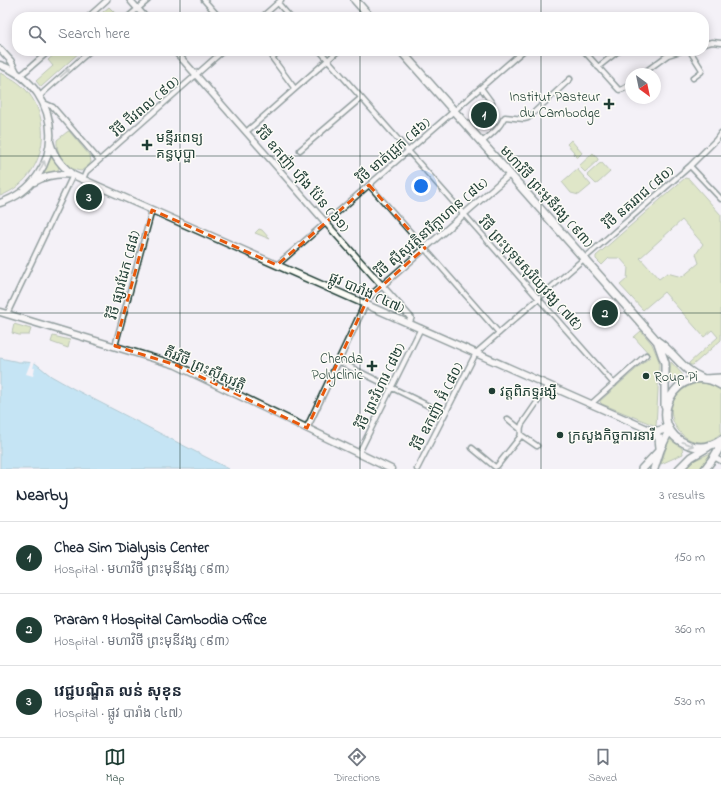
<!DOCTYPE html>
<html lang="en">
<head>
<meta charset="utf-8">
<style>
  body { margin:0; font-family:"Indie Flower","Noto Sans Khmer",sans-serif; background:#f2f2f3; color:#1f2937 }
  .compass { position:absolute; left:625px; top:68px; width:36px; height:36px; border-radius:50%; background:#fff; box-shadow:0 2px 10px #0003; rotate:147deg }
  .you { position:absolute; left:421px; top:186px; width:14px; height:14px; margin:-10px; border:3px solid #fff; border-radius:50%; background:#1a73e8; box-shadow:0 0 0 6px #1a73e833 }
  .badge { display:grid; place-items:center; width:26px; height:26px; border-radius:50%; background:#1f3d34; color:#fff; font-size:13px; font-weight:700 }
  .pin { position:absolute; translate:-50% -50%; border:2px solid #fff; box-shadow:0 1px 4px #0006 }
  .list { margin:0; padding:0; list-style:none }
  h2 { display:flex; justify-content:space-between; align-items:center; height:52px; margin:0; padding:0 16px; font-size:17px }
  h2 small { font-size:13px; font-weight:400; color:#747a83 }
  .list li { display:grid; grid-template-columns:26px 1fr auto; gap:12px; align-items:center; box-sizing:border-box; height:72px; padding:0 16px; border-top:1px solid #e0e1e3 }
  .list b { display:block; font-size:15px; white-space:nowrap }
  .list p { margin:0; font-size:13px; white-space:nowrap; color:#747a83 }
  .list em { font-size:13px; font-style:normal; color:#747a83 }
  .icon { flex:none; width:22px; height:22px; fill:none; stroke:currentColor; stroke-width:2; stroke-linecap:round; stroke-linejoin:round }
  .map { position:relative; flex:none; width:721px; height:469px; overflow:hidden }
  .search { position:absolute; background:#fff; box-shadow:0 2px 10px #0003; left:12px; right:12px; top:12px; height:44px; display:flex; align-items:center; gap:10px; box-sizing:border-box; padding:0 14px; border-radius:16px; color:#747a83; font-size:15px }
  .sheet { height:268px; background:#fff }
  nav { display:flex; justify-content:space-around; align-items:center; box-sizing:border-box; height:56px; border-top:1px solid #e0e1e3; background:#fff; font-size:11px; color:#747a83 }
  nav a { display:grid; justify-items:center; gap:2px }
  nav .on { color:#1f3d34 }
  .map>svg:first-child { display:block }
  .green { fill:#c5da8f; stroke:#728c62; fill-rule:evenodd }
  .water { fill:#8dd6ef; stroke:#6199a4 }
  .pier { fill:#f4f1f7 }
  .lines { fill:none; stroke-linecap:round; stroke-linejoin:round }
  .minor-casing { stroke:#1f3d34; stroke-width:7 }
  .tertiary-casing { stroke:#1f3d34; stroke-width:8 }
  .secondary-casing { stroke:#1f3d34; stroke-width:9 }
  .primary-casing { stroke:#1f3d34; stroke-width:10 }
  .trunk-casing { stroke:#1f3d34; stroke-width:10 }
  .minor { stroke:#fdfcf7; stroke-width:4 }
  .tertiary { stroke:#fdfcf7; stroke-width:5 }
  .secondary { stroke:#fdfcf7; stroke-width:6 }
  .primary { stroke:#fdfcf7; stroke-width:7 }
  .trunk { stroke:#fdfcf7; stroke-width:7 }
  .oneway { stroke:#8e9c96 }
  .marked { fill:none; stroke:#e8590c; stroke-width:3; stroke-dasharray:8 5; stroke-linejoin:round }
  .grid { fill:none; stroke:#1f3d34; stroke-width:1; stroke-opacity:0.55 }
  .poi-dot { fill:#1f3d34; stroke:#fdfcf7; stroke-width:1.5 }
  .labels { text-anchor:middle; stroke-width:3; stroke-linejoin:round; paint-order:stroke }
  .poi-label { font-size:14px; fill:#1f3d34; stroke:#fdfcf7; text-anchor:start }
  .street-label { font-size:14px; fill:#1f3d34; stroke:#fdfcf7 }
</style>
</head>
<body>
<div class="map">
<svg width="721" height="469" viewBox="0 0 721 469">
  <rect width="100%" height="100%" fill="#f4f1f7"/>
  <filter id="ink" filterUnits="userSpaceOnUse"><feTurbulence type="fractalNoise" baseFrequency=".025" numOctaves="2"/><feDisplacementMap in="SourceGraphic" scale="8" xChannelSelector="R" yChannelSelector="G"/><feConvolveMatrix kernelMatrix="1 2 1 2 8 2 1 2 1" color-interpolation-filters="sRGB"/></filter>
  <g filter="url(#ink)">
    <path class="green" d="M109,7L118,16L117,17H97Z
      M58,51H81L41,87L36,81L53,66L48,60Z
      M0,73C57,93 56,175 0,196Z
      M69,131L90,156L91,162L89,165L81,171C65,169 56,155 57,140L67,132Z
      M571,140L582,153L577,158L576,155L575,154L574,155L573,153L574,152L567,144Z
      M593,153L598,159V160L585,172L579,166Z
      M50,154L58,166L59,169L56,171L42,175V173Z
      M602,163L610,172L598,183L596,184L587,175L599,164Z
      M577,169L591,185L579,195L571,193L562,182Z
      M685,178L689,179L721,215V340L693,365H690L689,363L718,337L712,330L704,337L664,292L643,310L620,285L627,279L628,267L620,258H609L602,265L596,259V256ZM682,220L703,244L696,254L699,263L682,277L667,273L659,279L640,258Z
      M259,229L262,230L270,239L255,233Z
      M14,324L31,329L29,335H19L12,333Z
      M641,331L652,344L659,361L658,391L656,426L602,404L600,402V401L651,356L634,337Z
      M53,336L70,340L68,348L51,342Z
      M671,362L683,375L675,379L669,385Z
      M697,383C706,383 714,385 721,391V433C686,466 643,399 697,383Z
      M669,439L682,448L683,454L661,464Z
      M713,452L710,457L700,469H685L695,460Z"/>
    <path class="water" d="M0,358L19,362H25L35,363L51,376L74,389L229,469H0Z"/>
    <path class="pier" d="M31,361H35L33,368H35L33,376L26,374Z"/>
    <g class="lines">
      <g class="minor-casing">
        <path id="minor" d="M204,0L219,17
          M278,3L290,17
          M88,17L107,0
          M128,17L148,0
          M262,17L281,0
          M704,44L712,42L721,43
          M279,51L273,57V59L295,89
          M320,51L614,384
          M584,51L619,90C624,90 628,86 631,83
          M690,51L702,70L701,72L693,78
          M598,67L617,52L620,51
          M642,74L668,55L681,51
          M21,75L26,71L49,51
          M481,88L492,103
          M40,96L45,91L90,51
          M44,103L53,107L99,160
          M246,132L338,51
          M482,142C488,137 495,132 499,126C502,123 502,120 505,117L524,119L528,118L570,79
          M300,150L361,98
          M690,166L721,199
          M83,179L86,172L223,51
          M369,185L499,333
          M277,265L523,51
          M7,314L73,175
          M115,346L152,210
          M338,361L445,414
          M591,404L646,355
          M508,419L520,429
          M521,435L537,446
          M472,448L495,467L497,466L520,437C522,433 519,430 522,424L549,385
          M359,453L421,328
          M714,457L721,461
          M417,469L476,353L690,166L716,140L721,133"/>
      </g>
      <g class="tertiary-casing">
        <path id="tertiary" d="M130,0L145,17
          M0,49L11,61L17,73
          M175,51L326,223L411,318L409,323
          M307,428L368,298L510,174"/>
      </g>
      <g class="secondary-casing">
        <path id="secondary" d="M0,65C67,89 67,181 0,203
          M50,142C54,157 61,165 73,175L652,431
          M34,182C47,175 59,173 73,175
          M0,312L176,365L391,469"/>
      </g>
      <g class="primary-casing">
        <path id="primary" d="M705,379L721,378"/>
      </g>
      <g class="trunk-casing">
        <path id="trunk" d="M355,0L370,17
          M401,51L657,341C662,344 666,348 670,352C681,363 687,372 702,378
          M658,343L665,363V406
          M721,385C677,357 640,427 689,445C700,449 711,447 721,440
          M652,431L659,438L660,448
          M652,431H658L669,428
          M642,469L660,450
          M654,469L660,450L666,437L670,430
          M679,469L691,457L708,447
          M705,469L714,457L721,445"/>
      </g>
      <use href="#minor" class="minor"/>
      <use href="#tertiary" class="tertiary"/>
      <use href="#secondary" class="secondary"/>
      <use href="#primary" class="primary"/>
      <use href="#trunk" class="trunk"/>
    </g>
    <defs><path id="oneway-shaft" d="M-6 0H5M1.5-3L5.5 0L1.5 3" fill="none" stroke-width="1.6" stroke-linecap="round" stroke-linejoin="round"/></defs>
    <g class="oneway">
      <use href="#oneway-shaft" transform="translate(65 73) rotate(-41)"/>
      <use href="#oneway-shaft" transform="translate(42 166) rotate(-64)"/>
      <use href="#oneway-shaft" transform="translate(688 444) rotate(20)"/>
    </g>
  </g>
  <path d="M0 0H721V469H0ZM369,185L425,248L368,298L307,428L176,365L115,346L152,210L277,265Z" fill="#f4f1f7" fill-opacity=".55" fill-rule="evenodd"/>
  <path class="marked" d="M369,185L425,248L368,298L307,428L176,365L115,346L152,210L277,265Z"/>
  <path class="grid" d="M180,0V17M360,0V17M541,0V17M180,51V469M360,51V469M541,51V469M0,156H721M0,313H721"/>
  <g class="poi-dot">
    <path d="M607 98h4v4h4v4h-4v4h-4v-4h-4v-4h4z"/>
    <path d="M145 139h4v4h4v4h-4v4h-4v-4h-4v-4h4z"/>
    <path d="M370 360h4v4h4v4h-4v4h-4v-4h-4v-4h4z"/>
    <circle cx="646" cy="376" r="4"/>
    <circle cx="492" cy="391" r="4"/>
    <circle cx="560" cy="435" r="4"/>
  </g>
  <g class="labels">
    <g class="poi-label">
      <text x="600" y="101" text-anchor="end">Institut Pasteur<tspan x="600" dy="16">du Cambodge</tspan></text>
      <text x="156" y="142">មន្ទីរពេទ្យ<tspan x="156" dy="16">គន្ធបុប្ផា</tspan></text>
      <text x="363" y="363" text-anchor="end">Chenda<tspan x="363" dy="16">Polyclinic</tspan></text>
      <text x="654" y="381">Roup Pi</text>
      <text x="500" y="396">វត្តពិភទ្ទរង្សី</text>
      <text x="568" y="440">ក្រសួងកិច្ចការនារី</text>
    </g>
    <g class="street-label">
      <text transform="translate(145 106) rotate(-41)" y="5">វិថី ជីវពល (៩០)</text>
      <text transform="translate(393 150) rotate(-41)" y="5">វិថី មាត់ជ្រូក (៨៦)</text>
      <text transform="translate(303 179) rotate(49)" y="5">វិថី ឧកញ៉ា ហ៊ីង ប៉ែន (៦១)</text>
      <text transform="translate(547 196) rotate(48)" y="5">មហាវិថី ព្រះមុនីវង្ស (៩៣)</text>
      <text transform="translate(638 197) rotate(-41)" y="5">វិថី នគររាជ (៨០)</text>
      <text transform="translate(431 227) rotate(-41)" y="5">វិថី ស៊ីសុវត្ថិនារីក្លាហាន (៨៤)</text>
      <text transform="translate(531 273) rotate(48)" y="5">វិថី ព្រះបុទុមសុរិយ្យវង្ស (៧៥)</text>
      <text transform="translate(123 275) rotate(-75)" y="5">វិថី ផ្សារដែក (៨៨)</text>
      <text transform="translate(367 292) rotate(24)" y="5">ផ្លូវ បារាំង (៤៧)</text>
      <text transform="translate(205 368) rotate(24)" y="5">តីរវិថី ព្រះស៊ីសុវត្តិ</text>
      <text transform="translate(380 386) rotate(-64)" y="5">វិថី ព្រះវិហារ (៨២)</text>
      <text transform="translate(437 406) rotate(-63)" y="5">វិថី ឧកញ៉ា អ៊ំ (៨០)</text>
    </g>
  </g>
</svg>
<svg class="compass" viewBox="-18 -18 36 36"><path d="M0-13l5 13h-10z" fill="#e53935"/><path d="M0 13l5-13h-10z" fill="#747a83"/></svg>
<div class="you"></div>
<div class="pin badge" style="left:484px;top:115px">1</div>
<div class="pin badge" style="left:605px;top:313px">2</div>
<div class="pin badge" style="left:89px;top:197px">3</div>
<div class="search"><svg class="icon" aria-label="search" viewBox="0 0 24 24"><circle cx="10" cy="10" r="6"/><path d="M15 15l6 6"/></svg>Search here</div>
</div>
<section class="sheet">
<h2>Nearby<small>3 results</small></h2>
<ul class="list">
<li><span class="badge">1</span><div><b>Chea Sim Dialysis Center</b><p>Hospital · មហាវិថី ព្រះមុនីវង្ស (៩៣)</p></div><em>150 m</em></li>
<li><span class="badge">2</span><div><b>Praram 9 Hospital Cambodia Office</b><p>Hospital · មហាវិថី ព្រះមុនីវង្ស (៩៣)</p></div><em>360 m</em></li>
<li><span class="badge">3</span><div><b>វេជ្ជបណ្ឌិត លន់ សុខុន</b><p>Hospital · ផ្លូវ បារាំង (៤៧)</p></div><em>530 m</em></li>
</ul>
</section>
<nav>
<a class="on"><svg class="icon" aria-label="map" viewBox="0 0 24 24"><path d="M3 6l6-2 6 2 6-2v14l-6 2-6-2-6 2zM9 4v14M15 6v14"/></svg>Map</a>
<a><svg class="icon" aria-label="directions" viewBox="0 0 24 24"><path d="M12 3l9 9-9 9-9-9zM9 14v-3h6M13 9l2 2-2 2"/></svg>Directions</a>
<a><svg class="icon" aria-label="saved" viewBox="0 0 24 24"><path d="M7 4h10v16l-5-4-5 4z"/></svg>Saved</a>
</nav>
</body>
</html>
